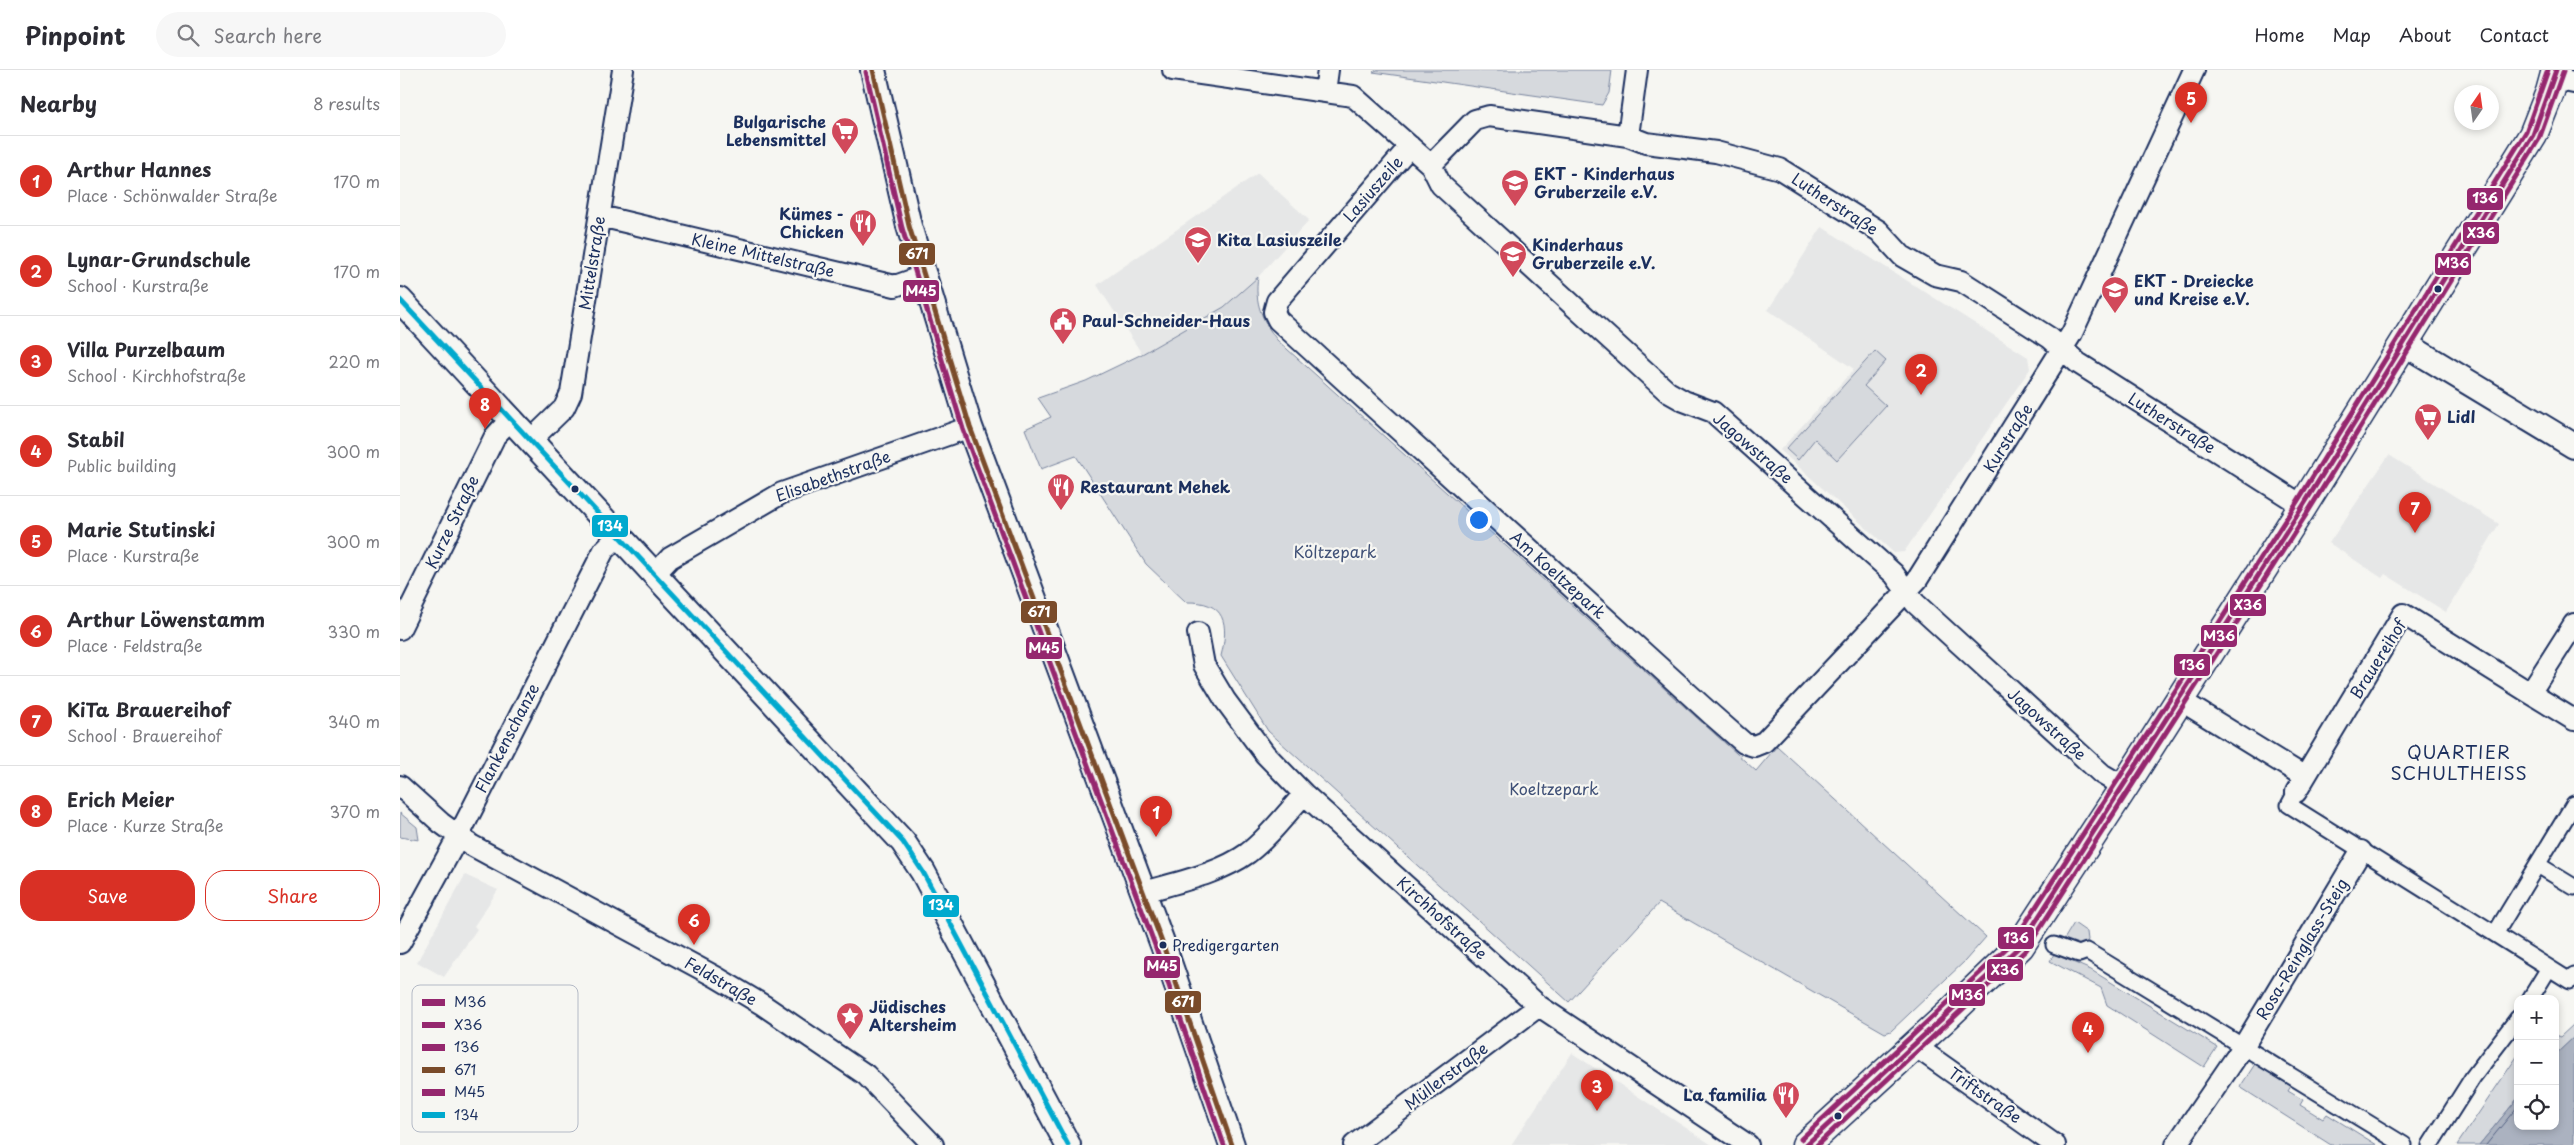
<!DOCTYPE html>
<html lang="en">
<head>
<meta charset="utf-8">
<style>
  body { margin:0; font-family:"Playpen Sans",sans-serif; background:#f7f7f7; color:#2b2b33 }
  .controls { position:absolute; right:15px; bottom:15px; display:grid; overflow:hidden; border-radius:10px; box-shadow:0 2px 8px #0003 }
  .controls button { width:45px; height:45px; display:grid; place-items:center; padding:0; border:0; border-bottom:1px solid #e1e1e2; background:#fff; color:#2b2b33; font:25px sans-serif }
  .compass { position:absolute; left:2054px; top:15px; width:45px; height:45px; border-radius:50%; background:#fff; box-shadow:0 2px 8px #0003; rotate:13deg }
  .you { position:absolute; left:1078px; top:449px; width:18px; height:18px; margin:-12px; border:4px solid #fff; border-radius:50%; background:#1a73e8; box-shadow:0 0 0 8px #1a73e833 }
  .badge { display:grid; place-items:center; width:32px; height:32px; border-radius:50%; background:#d93025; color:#fff; font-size:16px; font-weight:700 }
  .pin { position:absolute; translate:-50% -41px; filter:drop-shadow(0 1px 2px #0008) }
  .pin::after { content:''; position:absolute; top:26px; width:18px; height:15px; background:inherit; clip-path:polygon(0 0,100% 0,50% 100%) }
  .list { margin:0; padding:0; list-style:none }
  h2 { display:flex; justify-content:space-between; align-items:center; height:65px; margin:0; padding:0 20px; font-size:21px }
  h2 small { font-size:16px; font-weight:400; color:#7c7c81 }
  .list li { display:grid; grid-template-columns:32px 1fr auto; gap:15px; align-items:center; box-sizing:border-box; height:90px; padding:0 20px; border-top:1px solid #e1e1e2 }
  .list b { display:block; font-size:19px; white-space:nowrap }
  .list p { margin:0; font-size:16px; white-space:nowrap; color:#7c7c81 }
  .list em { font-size:16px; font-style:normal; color:#7c7c81 }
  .actions { display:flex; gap:10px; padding:15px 20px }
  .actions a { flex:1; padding:11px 0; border:1px solid #d93025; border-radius:20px; text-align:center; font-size:18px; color:#d93025 }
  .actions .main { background:#d93025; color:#fff }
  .icon { flex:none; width:28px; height:28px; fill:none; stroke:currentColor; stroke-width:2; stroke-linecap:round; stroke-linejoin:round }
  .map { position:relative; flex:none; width:2174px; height:1075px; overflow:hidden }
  header { display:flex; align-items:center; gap:30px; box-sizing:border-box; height:70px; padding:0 25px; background:#fff; border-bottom:1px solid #e1e1e2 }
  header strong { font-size:24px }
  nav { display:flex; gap:28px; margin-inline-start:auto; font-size:18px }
  .search { width:350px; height:45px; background:#f7f7f7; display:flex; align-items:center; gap:12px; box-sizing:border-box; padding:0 18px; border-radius:28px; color:#7c7c81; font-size:19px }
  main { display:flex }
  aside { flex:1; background:#fff }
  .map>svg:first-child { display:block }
  .built { fill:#e6e7e7 }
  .green { fill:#d6d9dd; stroke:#78849e }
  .water { fill:#abb2c0; stroke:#717e99 }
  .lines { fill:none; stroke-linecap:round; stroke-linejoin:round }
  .shore { stroke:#556385; stroke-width:1 }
  .pedestrian-casing { stroke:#1b2f5e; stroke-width:19 }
  .minor-casing { stroke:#1b2f5e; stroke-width:24 }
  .tertiary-casing { stroke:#1b2f5e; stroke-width:28 }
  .secondary-casing { stroke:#1b2f5e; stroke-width:31 }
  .pedestrian { stroke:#f6f6f2; stroke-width:15 }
  .minor { stroke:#f6f6f2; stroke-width:20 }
  .tertiary { stroke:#f6f6f2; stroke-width:24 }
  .secondary { stroke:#f6f6f2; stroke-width:28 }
  .bus-1-casing { stroke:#f6f6f2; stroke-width:9 }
  .bus-2-casing { stroke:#f6f6f2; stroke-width:9 }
  .bus-3-casing { stroke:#f6f6f2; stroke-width:9 }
  .bus-4-casing { stroke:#f6f6f2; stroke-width:9 }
  .bus-5-casing { stroke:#f6f6f2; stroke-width:9 }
  .bus-6-casing { stroke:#f6f6f2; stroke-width:9 }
  .bus-1 { stroke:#95276e; stroke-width:5 }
  .bus-2 { stroke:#95276e; stroke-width:5 }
  .bus-3 { stroke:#95276e; stroke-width:5 }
  .bus-4 { stroke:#7a4b2a; stroke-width:5 }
  .bus-5 { stroke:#95276e; stroke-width:5 }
  .bus-6 { stroke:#00a9ce; stroke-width:5 }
  .bus-dot { fill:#1b2f5e; stroke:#f6f6f2; stroke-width:2 }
  .labels { text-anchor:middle; stroke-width:4.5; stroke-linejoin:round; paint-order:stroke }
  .bus-label { font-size:15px; fill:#1b2f5e; stroke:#f6f6f2; text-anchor:start }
  .poi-label { font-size:16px; font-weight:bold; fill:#1b2f5e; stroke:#f6f6f2; text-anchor:start }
  .street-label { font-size:16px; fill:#1b2f5e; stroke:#f6f6f2 }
  .park-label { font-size:16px; fill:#405177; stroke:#f6f6f2 }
  .neighbourhood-label { font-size:18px; letter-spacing:1px; fill:#1b2f5e; stroke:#f6f6f2 }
  .key { fill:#f6f6f2; stroke:#b4bac6; stroke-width:1 }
  .key-label { font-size:14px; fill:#1b2f5e }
  .line-badge { stroke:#f6f6f2; stroke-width:2 }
  .badge-label { font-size:14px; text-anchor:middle; font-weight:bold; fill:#fff }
</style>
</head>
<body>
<header>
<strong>Pinpoint</strong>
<div class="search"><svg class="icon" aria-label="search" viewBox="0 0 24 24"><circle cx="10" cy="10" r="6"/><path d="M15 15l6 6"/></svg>Search here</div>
<nav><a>Home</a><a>Map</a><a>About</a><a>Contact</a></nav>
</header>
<main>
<aside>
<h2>Nearby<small>8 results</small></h2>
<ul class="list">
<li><span class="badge">1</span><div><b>Arthur Hannes</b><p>Place · Schönwalder Straße</p></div><em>170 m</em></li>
<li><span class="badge">2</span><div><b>Lynar-Grundschule</b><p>School · Kurstraße</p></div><em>170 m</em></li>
<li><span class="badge">3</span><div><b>Villa Purzelbaum</b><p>School · Kirchhofstraße</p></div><em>220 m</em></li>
<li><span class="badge">4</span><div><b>Stabil</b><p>Public building</p></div><em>300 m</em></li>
<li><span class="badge">5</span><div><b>Marie Stutinski</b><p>Place · Kurstraße</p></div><em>300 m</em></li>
<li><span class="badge">6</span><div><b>Arthur Löwenstamm</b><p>Place · Feldstraße</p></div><em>330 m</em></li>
<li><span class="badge">7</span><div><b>KiTa Brauereihof</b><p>School · Brauereihof</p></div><em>340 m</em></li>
<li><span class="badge">8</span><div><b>Erich Meier</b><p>Place · Kurze Straße</p></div><em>370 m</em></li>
</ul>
<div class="actions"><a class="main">Save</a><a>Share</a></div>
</aside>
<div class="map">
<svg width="2174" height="1075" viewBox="0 0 2174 1075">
  <rect width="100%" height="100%" fill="#f6f6f2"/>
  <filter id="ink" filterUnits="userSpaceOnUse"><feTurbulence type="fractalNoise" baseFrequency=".02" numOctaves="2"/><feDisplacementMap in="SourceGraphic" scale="10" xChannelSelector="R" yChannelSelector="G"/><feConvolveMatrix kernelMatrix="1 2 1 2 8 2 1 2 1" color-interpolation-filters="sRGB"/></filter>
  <g filter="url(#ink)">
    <path class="built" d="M858,103L909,150L858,207L824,237L742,284L697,215Z
      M1422,157L1628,287L1630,299L1504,482L1494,483L1380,380L1454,299L1368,240Z
      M1989,385L2099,454L2046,542L1985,504L1982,508L1929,473Z
      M65,805L98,820L74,856L77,859L44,907L17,892Z
      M1172,983L1312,1075H1111Z"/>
    <path class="green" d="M977,0H1212L1209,23L1202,35L973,2Z
      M858,207C854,233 862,250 877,270L1356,701L1377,676L1586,867L1565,891L1491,961L1485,963L1259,833L1169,932L868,661L821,586C829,554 826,531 786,532L746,494L676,386L641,399L625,359L651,347L638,328L686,311L742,284L824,237Z
      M1475,281L1486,291L1464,316L1486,336L1437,390L1415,369L1398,390L1386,379Z
      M0,743L17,757L19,770L0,767Z
      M1674,853L1687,862L1688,870L1682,878L1663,871Z
      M1654,884L1691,900L1817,977L1804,997L1707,935L1701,918L1650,891Z
      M2174,954V967L2155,985V965L2160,967Z
      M2118,985V1028L2079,1075H2057Z
      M1855,994L1891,1016L1888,1021L1903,1030L1900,1035L1923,1049L1927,1044L1977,1075H1931L1840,1017Z"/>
    <path class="water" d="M2174,967V1075H2079L2118,1028V1056H2155V985Z"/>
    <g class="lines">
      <path class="shore" d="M2086,1075L2118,1036"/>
      <g class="pedestrian-casing">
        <path id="pedestrian" d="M1896,722L1889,735L2170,911L2174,905
          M2138,795L2174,817
          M2095,864L2174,734
          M1654,875L1679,884L1687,881L2004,1075
          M2130,929L2149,898
          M2030,1075L2073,1007L2118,948"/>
      </g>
      <g class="minor-casing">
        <path id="minor" d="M773,0L953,26L1031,95L1041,115L1268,322L1284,331L1313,342L1494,504L1515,533L1702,704L1724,717
          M2154,9L2174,13
          M925,22L928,0
          M1228,66L1237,0
          M1010,76L877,231L874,242L878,250L1312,645L1344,673L1354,676L1364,672L1517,510L1672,263L1794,0
          M1031,95L1075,50L1089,46L1228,66L1246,73L1316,82L1380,99L1479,161L1502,186L1535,205L1561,211L1650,268L1678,293L1903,436
          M200,146L495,216L526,205
          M131,370L164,338L171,323L223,0
          M254,505L270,488L382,423L570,357
          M2174,554L2130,623L2174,650
          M0,559L95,366L110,350
          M798,563L804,595L825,630L865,684L904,724L1139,936L1348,1075
          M1780,630L1905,707L2003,544L2130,623
          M0,716L41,753L71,775L316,907L363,935L466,1005L533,1075
          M1896,722L1905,707
          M744,822C778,812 819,804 848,783C869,767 886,744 904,724
          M0,873L58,767L204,480L218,466
          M1515,976L1655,1075
          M954,1075L1139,936
          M1776,1075L1843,977L1961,781"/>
      </g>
      <g class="tertiary-casing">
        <path id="tertiary" d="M473,0L509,156L570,357L763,875L832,1075
          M0,230L503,772L523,802L668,1075
          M2005,274L2174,376"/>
      </g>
      <g class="secondary-casing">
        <path id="secondary" d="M1406,1075L1547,946L1620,876L1724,717L1903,436L2133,65L2150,22L2156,0"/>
      </g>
      <use href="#pedestrian" class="pedestrian"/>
      <use href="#minor" class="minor"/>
      <use href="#tertiary" class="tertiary"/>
      <use href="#secondary" class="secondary"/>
      <g class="bus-1-casing">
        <path id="bus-1" d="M1406,1075L1620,876L1903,436L2133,65L2156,0"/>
      </g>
      <g class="bus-2-casing">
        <path id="bus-2" d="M1417,1075L1626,880L1909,440L2139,69L2163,2"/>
      </g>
      <g class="bus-3-casing">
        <path id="bus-3" d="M1401,1069L1614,871L1897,432L2126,62L2148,0"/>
      </g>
      <g class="bus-4-casing">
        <path id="bus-4" d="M473,0L509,156L570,357L763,875L832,1075"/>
      </g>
      <g class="bus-5-casing">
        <path id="bus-5" d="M466,2L502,158L563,359L756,878L824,1075"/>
      </g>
      <g class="bus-6-casing">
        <path id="bus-6" d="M0,230L503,772L523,802L668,1075"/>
      </g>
      <use href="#bus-1" class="bus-1"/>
      <use href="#bus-2" class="bus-2"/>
      <use href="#bus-3" class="bus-3"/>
      <use href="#bus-4" class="bus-4"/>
      <use href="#bus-5" class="bus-5"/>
      <use href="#bus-6" class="bus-6"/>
    </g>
  </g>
  <defs>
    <g id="supermarket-pin" transform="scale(1.4375)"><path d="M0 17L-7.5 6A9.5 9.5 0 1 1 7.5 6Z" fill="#d1495b" stroke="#f6f6f2"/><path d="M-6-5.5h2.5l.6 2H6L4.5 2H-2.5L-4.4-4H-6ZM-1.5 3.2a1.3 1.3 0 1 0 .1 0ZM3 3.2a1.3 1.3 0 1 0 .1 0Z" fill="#fff"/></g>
    <g id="school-pin" transform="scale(1.4375)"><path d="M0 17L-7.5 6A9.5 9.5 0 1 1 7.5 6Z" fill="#d1495b" stroke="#f6f6f2"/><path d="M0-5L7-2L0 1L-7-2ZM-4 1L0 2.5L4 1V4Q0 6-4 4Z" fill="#fff"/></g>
    <g id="restaurant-pin" transform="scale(1.4375)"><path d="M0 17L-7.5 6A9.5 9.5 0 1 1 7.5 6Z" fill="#d1495b" stroke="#f6f6f2"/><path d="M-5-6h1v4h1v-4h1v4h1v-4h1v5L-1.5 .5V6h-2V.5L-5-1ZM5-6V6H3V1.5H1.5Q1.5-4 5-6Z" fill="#fff"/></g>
    <g id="civic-pin" transform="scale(1.4375)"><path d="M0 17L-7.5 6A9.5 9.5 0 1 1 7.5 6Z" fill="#d1495b" stroke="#f6f6f2"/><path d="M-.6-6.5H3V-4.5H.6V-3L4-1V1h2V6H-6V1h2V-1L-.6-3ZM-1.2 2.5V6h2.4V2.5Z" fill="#fff"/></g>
    <g id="sight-pin" transform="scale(1.4375)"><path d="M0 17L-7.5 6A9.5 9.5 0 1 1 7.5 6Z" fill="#d1495b" stroke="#f6f6f2"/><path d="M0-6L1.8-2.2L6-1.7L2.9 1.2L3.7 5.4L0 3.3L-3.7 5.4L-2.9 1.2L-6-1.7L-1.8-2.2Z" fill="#fff"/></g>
  </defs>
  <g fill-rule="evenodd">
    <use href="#supermarket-pin" x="445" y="61"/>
    <use href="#school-pin" x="1115" y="113"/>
    <use href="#restaurant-pin" x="463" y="153"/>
    <use href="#school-pin" x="798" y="170"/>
    <use href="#school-pin" x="1113" y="184"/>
    <use href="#school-pin" x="1715" y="220"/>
    <use href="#civic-pin" x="663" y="251"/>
    <use href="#supermarket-pin" x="2028" y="347"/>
    <use href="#restaurant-pin" x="661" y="417"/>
    <use href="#sight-pin" x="450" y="946"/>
    <use href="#restaurant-pin" x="1386" y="1025"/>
  </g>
  <g class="bus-dot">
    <circle cx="2038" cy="219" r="4.5"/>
    <circle cx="175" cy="419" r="4.5"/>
    <circle cx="763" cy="875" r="4.5"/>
    <circle cx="1438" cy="1046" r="4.5"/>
  </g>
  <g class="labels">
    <g class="bus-label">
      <text x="772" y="881">Predigergarten</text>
    </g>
    <g class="poi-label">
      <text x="426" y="58" text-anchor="end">Bulgarische<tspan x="426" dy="18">Lebensmittel</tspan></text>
      <text x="1134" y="110">EKT - Kinderhaus<tspan x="1134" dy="18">Gruberzeile e.V.</tspan></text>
      <text x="444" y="150" text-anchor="end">Kümes -<tspan x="444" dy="18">Chicken</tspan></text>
      <text x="817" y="176">Kita Lasiuszeile</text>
      <text x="1132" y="181">Kinderhaus<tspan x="1132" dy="18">Gruberzeile e.V.</tspan></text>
      <text x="1734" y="217">EKT - Dreiecke<tspan x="1734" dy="18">und Kreise e.V.</tspan></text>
      <text x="682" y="257">Paul-Schneider-Haus</text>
      <text x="2047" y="353">Lidl</text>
      <text x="680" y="423">Restaurant Mehek</text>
      <text x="469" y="943">Jüdisches<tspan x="469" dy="18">Altersheim</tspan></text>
      <text x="1367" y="1031" text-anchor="end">La familia</text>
    </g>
    <g class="street-label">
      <text transform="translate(973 119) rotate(-49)" y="6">Lasiuszeile</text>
      <text transform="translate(1435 134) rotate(33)" y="6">Lutherstraße</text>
      <text transform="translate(363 185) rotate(13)" y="6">Kleine Mittelstraße</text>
      <text transform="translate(192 193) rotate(-81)" y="6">Mittelstraße</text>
      <text transform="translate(1772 353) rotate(32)" y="6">Lutherstraße</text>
      <text transform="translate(1608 368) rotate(-58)" y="6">Kurstraße</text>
      <text transform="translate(1353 378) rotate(41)" y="6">Jagowstraße</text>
      <text transform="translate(433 406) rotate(-20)" y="6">Elisabethstraße</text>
      <text transform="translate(52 452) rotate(-64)" y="6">Kurze Straße</text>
      <text transform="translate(1158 505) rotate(42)" y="6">Am Koeltzepark</text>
      <text transform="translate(1978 589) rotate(-58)" y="6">Brauereihof</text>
      <text transform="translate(1647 654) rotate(42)" y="6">Jagowstraße</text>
      <text transform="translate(107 668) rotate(-63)" y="6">Flankenschanze</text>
      <text transform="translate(1042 848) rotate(42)" y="6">Kirchhofstraße</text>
      <text transform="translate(1902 879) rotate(-59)" y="6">Rosa-Reinglass-Steig</text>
      <text transform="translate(321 911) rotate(30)" y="6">Feldstraße</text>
      <text transform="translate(1046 1006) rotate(-37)" y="6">Müllerstraße</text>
      <text transform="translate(1585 1025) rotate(35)" y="6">Triftstraße</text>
    </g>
    <g class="park-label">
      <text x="935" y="488">Költzepark</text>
      <text x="1154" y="725">Koeltzepark</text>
    </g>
    <g class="neighbourhood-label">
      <text x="2059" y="689">QUARTIER<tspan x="2059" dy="21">SCHULTHEISS</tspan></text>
    </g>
  </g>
  <rect x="12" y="915" width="166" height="147" rx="8" class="key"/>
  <rect x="22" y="929" width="23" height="7" fill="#95276e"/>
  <rect x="22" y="952" width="23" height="6" fill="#95276e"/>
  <rect x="22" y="974" width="23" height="7" fill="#95276e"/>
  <rect x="22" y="997" width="23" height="6" fill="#7a4b2a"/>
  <rect x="22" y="1019" width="23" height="7" fill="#95276e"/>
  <rect x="22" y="1042" width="23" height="6" fill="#00a9ce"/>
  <g class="key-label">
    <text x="54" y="937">M36</text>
    <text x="54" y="960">X36</text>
    <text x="54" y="982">136</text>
    <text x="54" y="1005">671</text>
    <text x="54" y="1027">M45</text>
    <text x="54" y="1050">134</text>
  </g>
  <g class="line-badge">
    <rect x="2066" y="117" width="38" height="24" rx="5" fill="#95276e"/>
    <rect x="2062" y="151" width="38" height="24" rx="5" fill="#95276e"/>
    <rect x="498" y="172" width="38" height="24" rx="5" fill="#7a4b2a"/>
    <rect x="2034" y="182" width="38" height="24" rx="5" fill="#95276e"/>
    <rect x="502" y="209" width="38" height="24" rx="5" fill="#95276e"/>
    <rect x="191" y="444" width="38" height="24" rx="5" fill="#00a9ce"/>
    <rect x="1829" y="523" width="38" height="24" rx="5" fill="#95276e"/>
    <rect x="620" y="530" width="38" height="24" rx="5" fill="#7a4b2a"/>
    <rect x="1800" y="554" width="38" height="24" rx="5" fill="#95276e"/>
    <rect x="625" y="566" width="38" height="24" rx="5" fill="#95276e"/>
    <rect x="1773" y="583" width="38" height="24" rx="5" fill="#95276e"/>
    <rect x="522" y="824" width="38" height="24" rx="5" fill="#00a9ce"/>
    <rect x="1597" y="856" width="38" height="24" rx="5" fill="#95276e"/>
    <rect x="743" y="885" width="38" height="24" rx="5" fill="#95276e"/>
    <rect x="1586" y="888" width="38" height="24" rx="5" fill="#95276e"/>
    <rect x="1548" y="913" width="38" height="24" rx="5" fill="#95276e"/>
    <rect x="764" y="920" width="38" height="24" rx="5" fill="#7a4b2a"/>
  </g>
  <g class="badge-label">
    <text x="2085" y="133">136</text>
    <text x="2081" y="168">X36</text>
    <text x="517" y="189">671</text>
    <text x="2053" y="198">M36</text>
    <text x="521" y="226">M45</text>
    <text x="210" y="461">134</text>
    <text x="1848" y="540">X36</text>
    <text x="639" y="547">671</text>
    <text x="1819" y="571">M36</text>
    <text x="644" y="583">M45</text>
    <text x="1792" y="600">136</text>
    <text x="541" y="840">134</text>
    <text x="1616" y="873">136</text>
    <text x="762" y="901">M45</text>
    <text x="1605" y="905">X36</text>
    <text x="1567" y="930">M36</text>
    <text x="783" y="937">671</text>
  </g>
</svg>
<div class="controls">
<button>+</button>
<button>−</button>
<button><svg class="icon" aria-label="locate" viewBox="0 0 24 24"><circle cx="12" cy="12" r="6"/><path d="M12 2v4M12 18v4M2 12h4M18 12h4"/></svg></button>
</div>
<svg class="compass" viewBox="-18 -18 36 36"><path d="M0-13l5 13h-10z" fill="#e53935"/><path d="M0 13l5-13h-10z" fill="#7c7c81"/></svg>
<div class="you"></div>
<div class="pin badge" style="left:756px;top:767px">1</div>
<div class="pin badge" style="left:1521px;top:325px">2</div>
<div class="pin badge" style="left:1197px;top:1041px">3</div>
<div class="pin badge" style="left:1688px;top:983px">4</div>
<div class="pin badge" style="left:1791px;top:53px">5</div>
<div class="pin badge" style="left:294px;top:875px">6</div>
<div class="pin badge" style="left:2015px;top:463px">7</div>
<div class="pin badge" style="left:85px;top:359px">8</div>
</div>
</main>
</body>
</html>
